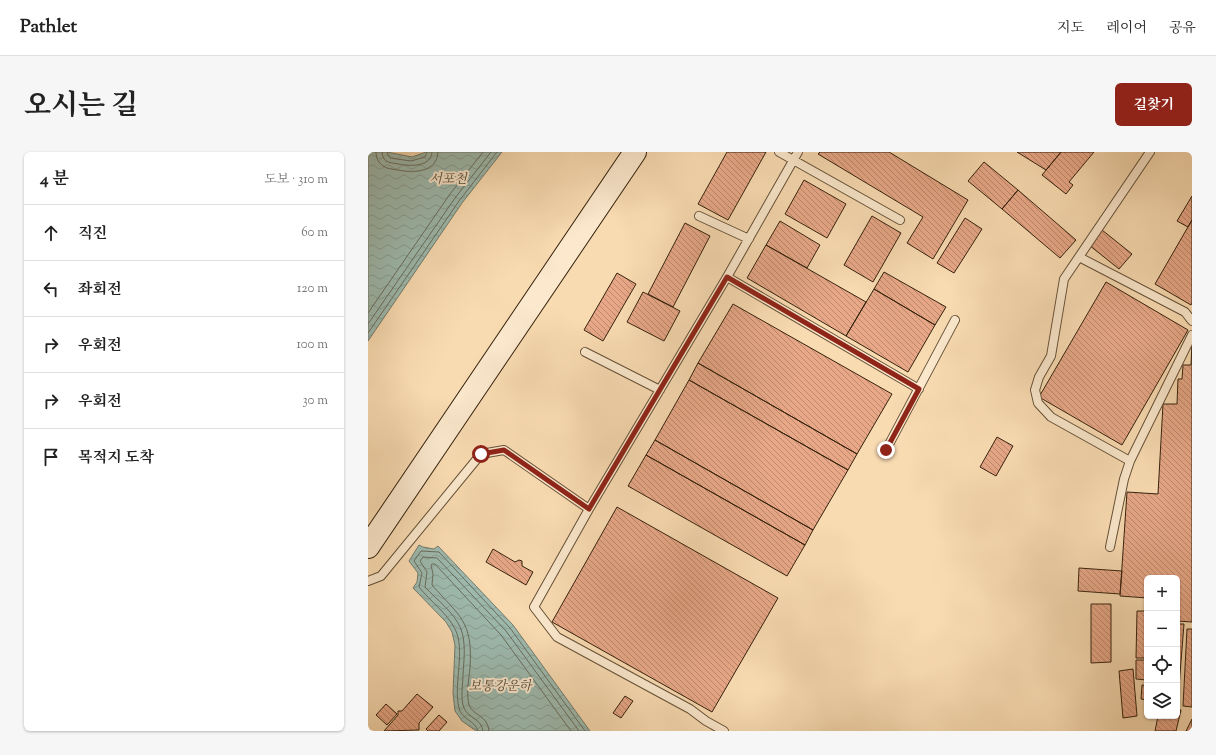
<!DOCTYPE html>
<html lang="ko">
<head>
<meta charset="utf-8">
<style>
  body { margin:0; font-family:"Sorts Mill Goudy","Noto Serif KR",serif; background:#f6f6f6; color:#222 }
  .controls { position:absolute; right:12px; bottom:12px; display:grid; overflow:hidden; border-radius:6px; box-shadow:0 1px 3px #0004 }
  .controls button { width:36px; height:36px; display:grid; place-items:center; padding:0; border:0; border-bottom:1px solid #e0e0e0; background:#fff; color:#222; font:20px sans-serif }
  .stop { position:absolute; width:12px; height:12px; margin:-9px; border:3px solid #8f2418; border-radius:50%; background:#fff }
  .stop.end { background:#8f2418; border-color:#fff; box-shadow:0 1px 4px #0008 }
  .list { margin:0; padding:0; list-style:none }
  h2 { display:flex; justify-content:space-between; align-items:center; height:52px; margin:0; padding:0 16px; font-size:17px }
  h2 small { font-size:13px; font-weight:400; color:#767676 }
  .list li { display:grid; grid-template-columns:26px 1fr auto; gap:12px; align-items:center; box-sizing:border-box; height:56px; padding:0 16px; border-top:1px solid #e0e0e0 }
  .list b { display:block; font-size:15px; white-space:nowrap }
  .list em { font-size:13px; font-style:normal; color:#767676 }
  .icon { flex:none; width:22px; height:22px; fill:none; stroke:currentColor; stroke-width:2; stroke-linecap:round; stroke-linejoin:round }
  .map { position:relative; flex:none; width:824px; height:579px; overflow:hidden; border-radius:6px }
  header { display:flex; align-items:center; gap:24px; box-sizing:border-box; height:56px; padding:0 20px; background:#fff; border-bottom:1px solid #e0e0e0 }
  header strong { font-size:19px }
  nav { display:flex; gap:22px; margin-inline-start:auto; font-size:14px }
  .intro { display:flex; align-items:center; justify-content:space-between; box-sizing:border-box; height:96px; padding:0 24px }
  h1 { margin:0; font-size:28px }
  .button { padding:10px 18px; border-radius:6px; background:#8f2418; color:#fff; font-size:14px; font-weight:700 }
  main { display:flex; gap:24px; padding:0 24px }
  aside { flex:1; background:#fff; border-radius:6px; box-shadow:0 1px 3px #0004 }
  .map>svg:first-child { display:block }
  .water { fill:url(#water-waves); stroke:#747d6e }
  .lines { fill:none; stroke-linecap:round; stroke-linejoin:round }
  .shore { stroke:#696e5e; stroke-width:1 }
  .building { fill:url(#building-back-hatch); stroke:#34210c }
  .service-casing { stroke:#655036; stroke-width:10 }
  .secondary-casing { stroke:#34210c; stroke-width:24 }
  .service { stroke:#fbe8cd; stroke-width:8 }
  .secondary { stroke:#fbe8cd; stroke-width:22 }
  .route { stroke:#8f2418; stroke-width:5 }
  .labels { text-anchor:middle; stroke-width:4; stroke-linejoin:round; paint-order:stroke }
  .water-label { font-size:13px; font-style:italic; fill:#544f3d; stroke:#fbe8cd }
</style>
</head>
<body>
<header>
<strong>Pathlet</strong>
<nav><a>지도</a><a>레이어</a><a>공유</a></nav>
</header>
<div class="intro"><h1>오시는 길</h1><a class="button">길찾기</a></div>
<main>
<aside>
<h2>4 분<small>도보 · 310 m</small></h2>
<ul class="list">
<li><svg class="icon" aria-label="ahead" viewBox="0 0 24 24"><path d="M12 20V5M6 11l6-6 6 6"/></svg><div><b>직진</b></div><em>60 m</em></li>
<li><svg class="icon" aria-label="left" viewBox="0 0 24 24"><path d="M17 20v-9H6M10 6l-5 5 5 5"/></svg><div><b>좌회전</b></div><em>120 m</em></li>
<li><svg class="icon" aria-label="right" viewBox="0 0 24 24"><path d="M7 20v-9h11M14 6l5 5-5 5"/></svg><div><b>우회전</b></div><em>100 m</em></li>
<li><svg class="icon" aria-label="right" viewBox="0 0 24 24"><path d="M7 20v-9h11M14 6l5 5-5 5"/></svg><div><b>우회전</b></div><em>30 m</em></li>
<li><svg class="icon" aria-label="arrive" viewBox="0 0 24 24"><path d="M6 21V4h12l-3 4 3 4H6"/></svg><div><b>목적지 도착</b></div></li>
</ul>
</aside>
<div class="map">
<svg width="824" height="579" viewBox="0 0 824 579">
  <defs>
    <pattern id="water-waves" width="16" height="10" patternUnits="userSpaceOnUse"><rect width="16" height="10" fill="#9ebbb0"/><path d="M0 5q4-4 8 0t8 0" fill="none" stroke="#89a096"/></pattern>
    <pattern id="building-back-hatch" width="6" height="6" patternUnits="userSpaceOnUse"><rect width="6" height="6" fill="#e8a888"/><path d="M-1 5l2 2M0 0l6 6M5-1l2 2" fill="none" stroke="#bd886e"/></pattern>
  </defs>
  <rect width="100%" height="100%" fill="#f9dbb2"/>
  <filter id="stains"><feTurbulence type="fractalNoise" baseFrequency=".005" numOctaves="4"/><feColorMatrix values="0 0 0 0 .2 0 0 0 0 .09 0 0 0 0 .02 0 0 0 .5 -.17"/></filter>
  <radialGradient id="worn" r=".72"><stop offset=".6" stop-color="#630" stop-opacity="0"/><stop offset="1" stop-color="#630" stop-opacity=".3"/></radialGradient>
  <path class="water" d="M0,0H19L44,5L58,0H134L94,51L0,189Z
    M51,393L55,395L66,397L70,394L145,473L222,579H108L94,569L87,559L85,541L87,493L84,480L78,470L45,436L49,430L50,421L41,409Z"/>
  <g class="lines">
    <path class="shore" d="M8,0C8,6 10,10 15,14C19,17 25,17 30,18C45,21 69,21 70,0
      M14,0C14,3 15,6 18,9C21,11 26,11 30,12C41,14 63,16 64,0
      M19,0L20,3L22,6L43,9L57,5L59,0
      M0,161L82,42L115,0
      M0,172L87,46L123,0
      M0,181L91,49L129,0
      M110,579C108,569 93,567 91,556C85,532 98,498 87,477C79,461 62,449 51,435L54,421L46,409L53,399L71,400L142,476L217,579
      M115,579C114,567 100,566 96,556C92,546 95,533 95,522C96,508 98,491 93,477C86,460 69,448 57,435L59,420L52,409L55,405L69,406L138,479L211,579
      M121,579C120,563 105,564 101,553C98,541 101,527 102,516C105,469 92,465 64,433L65,422L63,413L64,412H67L133,483L203,579"/>
  </g>
  <path class="building" d="M359,0H398L360,68L330,52Z
    M452,0H521L600,48L565,107L539,91L555,65L450,2Z
    M649,0H693L678,18Z
    M693,0H726L701,30L705,33L698,42L674,23Z
    M616,10L650,38L634,57L600,29Z
    M436,28L478,52L459,86L417,62Z
    M650,38L708,88L692,106L634,57Z
    M824,44V68L820,75L809,69Z
    M504,64L533,81L505,130L476,113Z
    M597,66L614,77L586,121L569,111Z
    M824,68V151L823,153L787,132Z
    M412,69L452,93L439,116L398,93Z
    M317,71L342,84L305,155L280,142Z
    M734,78L764,102L751,117L721,93Z
    M398,93L498,150L478,184L379,126Z
    M516,120L578,155L567,173L506,137Z
    M249,121L268,132L235,189L216,178Z
    M738,130L820,178L754,293L671,245Z
    M506,137L567,173L540,220L478,184Z
    M275,140L312,159L296,189L259,170Z
    M365,152L524,242L489,302L330,211Z
    M824,192V470L809,469V426H779V446L752,444L759,340L790,342L795,252H809L810,227H814L815,213H823Z
    M330,211L489,302L480,318L321,228Z
    M321,228L480,318L445,378L287,288Z
    M629,285L645,294L628,324L612,315Z
    M287,288L445,378L437,393L278,303Z
    M278,303L437,393L419,424L260,334Z
    M249,355L410,446L344,560L184,470Z
    M125,397L147,410L151,408L154,409V414L165,420L158,433L118,410Z
    M711,416L754,419L752,442L710,439Z
    M723,452H743V510L723,511Z
    M769,459H779V506H768Z
    M809,472H816L812,522H809Z
    M819,477H824V555L815,554Z
    M768,508H779V528L768,527Z
    M765,517L769,564L755,566L751,519Z
    M809,522H812L810,550H809Z
    M774,533L779,534V548L773,547Z
    M49,542L65,555L51,571V578L16,579L30,563V559H34Z
    M257,544L265,549L253,566L245,561Z
    M18,552L29,562L19,573L8,563Z
    M809,557L813,558L808,579H787L790,564H809Z
    M71,563L79,570L71,579H60L58,577Z
    M824,567V579H818Z"/>
  <g class="lines">
    <g class="service-casing">
      <path id="service" d="M411,0L532,68
        M331,64L381,87
        M711,105L817,160L824,169
        M359,125L551,237
        M217,200L292,238
        M518,298L587,168
        M762,309L683,265L670,251L667,238L671,225L683,204L696,127L782,0
        M742,395L756,327L762,309L824,183
        M0,429L13,424L113,302L136,298L221,357
        M356,579L338,569L322,557L189,485L166,455L221,357L359,125L430,0"/>
    </g>
    <g class="secondary-casing">
      <path id="secondary" d="M0,395L267,0"/>
    </g>
    <use href="#service" class="service"/>
    <use href="#secondary" class="secondary"/>
  </g>
  <g class="lines">
    <path class="route" d="M113,302L136,298L221,357L359,125L551,237L518,298"/>
  </g>
  <g class="labels">
    <g class="water-label">
      <text x="80" y="31">서포천</text>
      <text x="132" y="538">보통강운하</text>
    </g>
  </g>
  <rect width="100%" height="100%" filter="url(#stains)"/>
  <rect width="100%" height="100%" fill="url(#worn)"/>
</svg>
<div class="controls">
<button>+</button>
<button>−</button>
<button><svg class="icon" aria-label="locate" viewBox="0 0 24 24"><circle cx="12" cy="12" r="6"/><path d="M12 2v4M12 18v4M2 12h4M18 12h4"/></svg></button>
<button><svg class="icon" aria-label="layers" viewBox="0 0 24 24"><path d="M12 4l9 5-9 5-9-5zM3 14l9 5 9-5"/></svg></button>
</div>
<div class="stop" style="left:113px;top:302px"></div>
<div class="stop end" style="left:518px;top:298px"></div>
</div>
</main>
</body>
</html>
